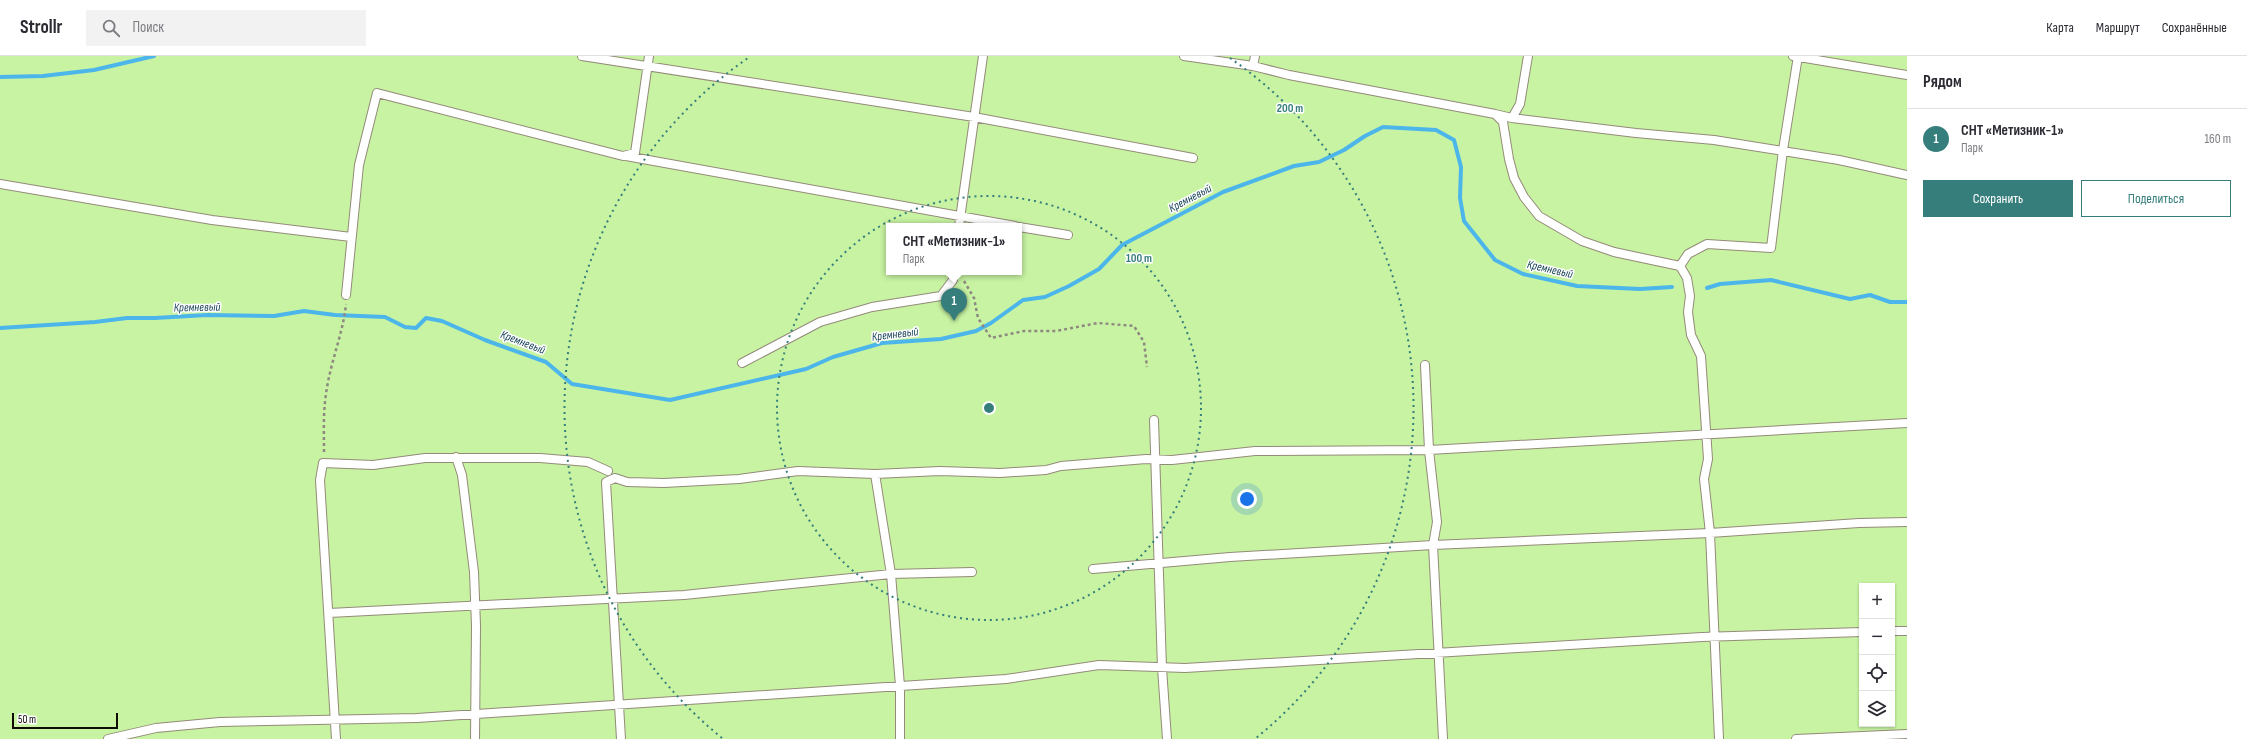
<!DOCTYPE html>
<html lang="ru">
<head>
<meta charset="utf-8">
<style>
  body { margin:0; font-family:"Sofia Sans Condensed",sans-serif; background:#f2f2f3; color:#2b2b33 }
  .controls { position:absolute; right:12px; bottom:12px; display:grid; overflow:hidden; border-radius:0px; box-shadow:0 1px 3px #0004 }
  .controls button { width:36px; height:36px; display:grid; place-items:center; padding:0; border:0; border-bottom:1px solid #e1e1e2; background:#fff; color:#2b2b33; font:20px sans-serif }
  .scale { position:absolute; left:12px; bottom:10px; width:106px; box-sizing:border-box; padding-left:4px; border:2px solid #0f0c06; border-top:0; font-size:11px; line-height:14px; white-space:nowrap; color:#0f0c06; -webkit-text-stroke:3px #fff; paint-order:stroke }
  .you { position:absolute; left:1247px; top:443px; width:14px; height:14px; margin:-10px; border:3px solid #fff; border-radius:50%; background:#1a73e8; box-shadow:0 0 0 6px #1a73e833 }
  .badge { display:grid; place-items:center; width:26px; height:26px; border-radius:50%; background:#367e7c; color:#fff; font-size:13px; font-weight:700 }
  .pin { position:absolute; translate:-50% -33px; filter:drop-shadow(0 1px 2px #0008) }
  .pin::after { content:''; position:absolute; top:21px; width:14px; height:12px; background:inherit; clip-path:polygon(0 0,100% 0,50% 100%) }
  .popup { position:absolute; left:886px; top:167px; width:136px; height:52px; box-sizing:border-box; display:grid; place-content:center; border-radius:0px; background:#fff; filter:drop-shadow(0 1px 3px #0005); font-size:13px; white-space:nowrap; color:#7c7c81 }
  .popup b { font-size:15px; color:#2b2b33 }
  .popup::after { content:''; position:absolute; left:50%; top:100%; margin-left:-8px; border:8px solid transparent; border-top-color:#fff }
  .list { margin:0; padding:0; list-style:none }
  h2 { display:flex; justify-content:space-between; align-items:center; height:52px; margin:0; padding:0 16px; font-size:17px }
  h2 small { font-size:13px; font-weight:400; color:#7c7c81 }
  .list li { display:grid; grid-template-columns:26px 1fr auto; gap:12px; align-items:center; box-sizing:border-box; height:60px; padding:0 16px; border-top:1px solid #e1e1e2 }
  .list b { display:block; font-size:15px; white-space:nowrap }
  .list p { margin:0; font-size:13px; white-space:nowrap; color:#7c7c81 }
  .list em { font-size:13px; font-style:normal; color:#7c7c81 }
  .actions { display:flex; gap:8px; padding:12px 16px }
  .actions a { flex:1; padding:9px 0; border:1px solid #367e7c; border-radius:0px; text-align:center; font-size:14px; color:#367e7c }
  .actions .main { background:#367e7c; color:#fff }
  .icon { flex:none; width:22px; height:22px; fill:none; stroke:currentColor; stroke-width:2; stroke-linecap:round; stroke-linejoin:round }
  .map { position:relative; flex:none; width:1907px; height:683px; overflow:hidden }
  header { display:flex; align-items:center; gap:24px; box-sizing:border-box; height:56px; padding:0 20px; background:#fff; border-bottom:1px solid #e1e1e2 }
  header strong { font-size:19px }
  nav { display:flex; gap:22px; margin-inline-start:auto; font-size:14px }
  .search { width:280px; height:36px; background:#f2f2f3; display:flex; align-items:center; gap:10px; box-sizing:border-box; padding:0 14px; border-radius:0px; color:#7c7c81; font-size:15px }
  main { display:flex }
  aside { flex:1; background:#fff }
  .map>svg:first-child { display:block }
  .green { fill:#c7f3a2; fill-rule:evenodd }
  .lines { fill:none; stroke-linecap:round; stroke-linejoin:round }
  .stream { stroke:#4cb6eb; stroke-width:4 }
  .service-casing { stroke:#948a79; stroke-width:10 }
  .path { stroke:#8e8980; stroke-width:2.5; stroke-dasharray:3 3; stroke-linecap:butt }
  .service { stroke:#fff; stroke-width:8 }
  .ring { fill:none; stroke:#367e7c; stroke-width:2; stroke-dasharray:2 4 }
  .labels { text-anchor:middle; stroke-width:3; stroke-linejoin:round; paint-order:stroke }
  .water-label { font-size:12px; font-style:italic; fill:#113e54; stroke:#fff }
  .centre { fill:#367e7c; stroke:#fff; stroke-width:2 }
  .ring-label { font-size:12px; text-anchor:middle; font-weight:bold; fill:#367e7c; stroke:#fff; stroke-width:3; stroke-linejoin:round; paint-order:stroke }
</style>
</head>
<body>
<header>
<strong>Strollr</strong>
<div class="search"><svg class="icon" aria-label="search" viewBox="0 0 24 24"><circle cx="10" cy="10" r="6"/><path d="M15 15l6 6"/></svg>Поиск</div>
<nav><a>Карта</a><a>Маршрут</a><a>Сохранённые</a></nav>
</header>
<main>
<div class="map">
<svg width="1907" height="683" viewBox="0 0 1907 683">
  <rect width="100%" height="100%" fill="#fff8ed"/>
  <path class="green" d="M0,0H1907V683H0ZM889,170H1019V216H889ZM1862,530H1892V668H1862Z"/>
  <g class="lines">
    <path class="stream" d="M0,21L43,20L94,14L154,0
      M1707,232L1720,228L1771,224L1850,243L1870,239L1890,246H1907
      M0,272L95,266L127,262H155L207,259L274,260L304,255L335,259L385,261L405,271L416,272L426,262L442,265L485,284L546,306L572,328L670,344L806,313L833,301L882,287L941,283L976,275L991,267L1023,244L1045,241L1069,230L1099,213L1122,189L1223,136L1294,110L1319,106L1344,94L1365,80L1383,71L1436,74L1454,84L1461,111L1460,142L1464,165L1495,204L1523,218L1577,230L1640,233L1672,231"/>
    <g class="service-casing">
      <path id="service" d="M582,0L974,61L1193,102
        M1184,0L1253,10
        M1255,0L1253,10L1289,19L1495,58L1503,66L1509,103L1514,122L1524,141L1539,160L1582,185L1614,196L1680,210L1687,222L1690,240L1688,256L1691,279L1701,300L1708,403L1704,423L1710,477L1719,683
        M1793,0L1907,19
        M1495,58L1512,62L1636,77L1714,84L1839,104L1907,119
        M1512,62L1520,48L1528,0
        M626,100L1015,170
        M0,128L212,164L351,181
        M959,170L983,0
        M1019,171L1068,179
        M1680,210L1688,198L1707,188L1771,192L1783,94L1798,0
        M346,239L359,109L377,37L623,100L635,97L649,0
        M742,307L820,266L872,251L941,240L953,224V216
        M1425,309L1429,394L1437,466L1433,489L1443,683
        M1154,364L1162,612L1167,683
        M456,401L462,419L474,516L476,570L475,683
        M875,418L891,518L900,630V683
        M1093,513L1230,501L1433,489L1710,477L1859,467L1907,466
        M329,557L684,539L891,518L972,516
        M1892,575H1907
        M108,683L156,672L220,666L417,662L1006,623L1099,609L1185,612L1702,581L1862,576
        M336,683L320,424L323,407L373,409L425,402H540L588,406L608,415
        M621,683L606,426L615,422L627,426L664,427L739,423L798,415L875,418L940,415L1000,417L1046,414L1061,410L1146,403L1172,404L1255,395L1429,394L1907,367
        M1796,683L1907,678"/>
    </g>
    <path class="path" d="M964,225L974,242L978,262L991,282L1024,275H1056L1098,267L1134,270L1144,286L1147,311
      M324,396C324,377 323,357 326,338C330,307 343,278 346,248"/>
    <use href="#service" class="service"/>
  </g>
  <g class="ring">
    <circle cx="989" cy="352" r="212"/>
    <path d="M722 682A425 425 0 0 1 748 2M1230 2A425 425 0 0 1 1256 682"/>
  </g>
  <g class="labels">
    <g class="water-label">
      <text transform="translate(1190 142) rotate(-28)" y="4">Кремневый</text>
      <text transform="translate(1550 213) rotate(13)" y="4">Кремневый</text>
      <text transform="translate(197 251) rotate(-1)" y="4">Кремневый</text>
      <text transform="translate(895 278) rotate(-7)" y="4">Кремневый</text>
      <text transform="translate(523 286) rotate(21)" y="4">Кремневый</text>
    </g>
  </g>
  <circle cx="989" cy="352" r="6" class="centre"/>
  <g class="ring-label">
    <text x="1290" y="56">200 m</text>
    <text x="1139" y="206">100 m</text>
  </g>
</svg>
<div class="controls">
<button>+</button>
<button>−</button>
<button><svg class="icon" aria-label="locate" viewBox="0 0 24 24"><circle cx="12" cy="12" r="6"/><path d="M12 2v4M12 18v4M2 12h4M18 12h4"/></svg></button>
<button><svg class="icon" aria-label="layers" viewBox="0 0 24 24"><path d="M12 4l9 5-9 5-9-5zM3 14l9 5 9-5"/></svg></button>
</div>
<div class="scale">50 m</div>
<div class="you"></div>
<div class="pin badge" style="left:954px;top:265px">1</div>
<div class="popup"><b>СНТ «Метизник-1»</b>Парк</div>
</div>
<aside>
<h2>Рядом<small></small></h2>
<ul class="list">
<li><span class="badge">1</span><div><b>СНТ «Метизник-1»</b><p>Парк</p></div><em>160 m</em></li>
</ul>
<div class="actions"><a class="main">Сохранить</a><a>Поделиться</a></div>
</aside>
</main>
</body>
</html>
